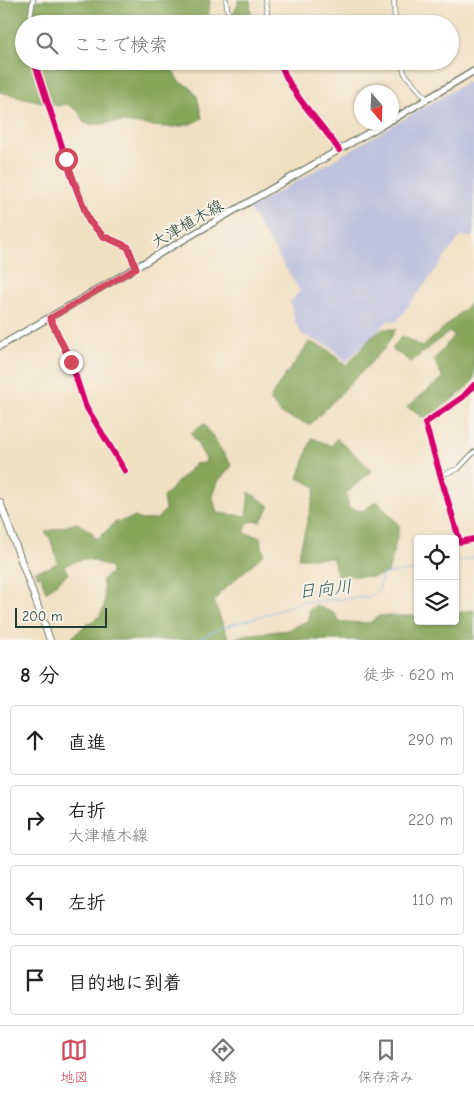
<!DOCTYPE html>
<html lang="ja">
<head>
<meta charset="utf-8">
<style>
  body { margin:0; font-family:"Comic Neue","Klee One",sans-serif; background:#f6f6f6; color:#222 }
  .controls { position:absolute; right:15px; bottom:15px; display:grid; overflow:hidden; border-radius:5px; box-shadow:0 1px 4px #0004 }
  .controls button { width:45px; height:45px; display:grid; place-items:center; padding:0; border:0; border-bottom:1px solid #e0e0e0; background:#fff; color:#222; font:25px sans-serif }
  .compass { position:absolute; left:354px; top:85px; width:45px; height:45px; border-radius:50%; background:#fff; box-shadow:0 1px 4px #0004; rotate:161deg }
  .scale { position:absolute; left:15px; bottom:12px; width:92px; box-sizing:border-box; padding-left:5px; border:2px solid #1f3d34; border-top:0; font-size:14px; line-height:18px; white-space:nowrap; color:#1f3d34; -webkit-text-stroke:4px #f7f3e8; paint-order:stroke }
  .stop { position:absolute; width:15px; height:15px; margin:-11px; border:4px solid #d1495b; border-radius:50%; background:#fff }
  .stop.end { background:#d1495b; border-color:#fff; box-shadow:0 1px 5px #0008 }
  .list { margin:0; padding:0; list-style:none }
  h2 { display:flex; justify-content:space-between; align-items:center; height:65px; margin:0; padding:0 20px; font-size:21px }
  h2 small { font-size:16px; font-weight:400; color:#767676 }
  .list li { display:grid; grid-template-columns:32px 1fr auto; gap:15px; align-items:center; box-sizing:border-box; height:70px; margin:0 10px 10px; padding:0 10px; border:1px solid #e0e0e0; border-radius:5px }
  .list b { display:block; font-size:19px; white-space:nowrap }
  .list p { margin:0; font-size:16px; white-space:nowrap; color:#767676 }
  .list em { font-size:16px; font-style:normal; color:#767676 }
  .icon { flex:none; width:28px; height:28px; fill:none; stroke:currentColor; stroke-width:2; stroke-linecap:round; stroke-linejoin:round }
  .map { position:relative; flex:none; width:474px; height:640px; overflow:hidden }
  .search { position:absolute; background:#fff; box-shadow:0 1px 4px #0004; left:15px; right:15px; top:15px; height:55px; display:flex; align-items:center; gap:12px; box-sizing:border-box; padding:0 18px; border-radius:28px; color:#767676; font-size:19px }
  .sheet { height:385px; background:#fff }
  nav { display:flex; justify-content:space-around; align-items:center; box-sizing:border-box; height:70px; border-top:1px solid #e0e0e0; background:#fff; font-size:14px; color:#767676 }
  nav a { display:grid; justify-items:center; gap:2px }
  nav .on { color:#d1495b }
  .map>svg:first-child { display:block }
  .industrial { fill:#bfc2dd }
  .forest { fill:#86a65a; stroke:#527247 }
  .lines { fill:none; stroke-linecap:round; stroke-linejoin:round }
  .stream { stroke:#76b9ec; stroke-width:1 }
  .minor-casing { stroke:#687666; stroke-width:5.5 }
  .tertiary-casing { stroke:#687666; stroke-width:6 }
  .primary-casing { stroke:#687666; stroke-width:8 }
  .trunk-casing { stroke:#687666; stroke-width:8 }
  .minor { stroke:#fff; stroke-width:4 }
  .tertiary { stroke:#fff; stroke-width:4.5 }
  .primary { stroke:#fff; stroke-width:5.5 }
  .trunk { stroke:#fff; stroke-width:6 }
  .cycleway-casing { stroke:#f7f3e8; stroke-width:9 }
  .cycleway { stroke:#d6006c; stroke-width:6 }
  .route { stroke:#d1495b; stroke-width:6 }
  .labels { text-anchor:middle; stroke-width:4; stroke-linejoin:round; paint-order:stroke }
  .street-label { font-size:16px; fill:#1f3d34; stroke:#f7f3e8 }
  .water-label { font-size:18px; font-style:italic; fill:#355c62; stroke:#f7f3e8 }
</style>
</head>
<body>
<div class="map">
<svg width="474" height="640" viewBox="0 0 474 640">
  <rect width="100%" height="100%" fill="#f7f3e8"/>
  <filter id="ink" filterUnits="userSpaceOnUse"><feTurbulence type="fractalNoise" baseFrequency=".02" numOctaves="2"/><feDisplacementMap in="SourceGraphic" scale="10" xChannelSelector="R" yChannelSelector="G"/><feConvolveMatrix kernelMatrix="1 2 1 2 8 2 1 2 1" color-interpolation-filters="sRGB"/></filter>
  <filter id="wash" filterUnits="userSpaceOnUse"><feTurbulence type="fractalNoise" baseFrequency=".0096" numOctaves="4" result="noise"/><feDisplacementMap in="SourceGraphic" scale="20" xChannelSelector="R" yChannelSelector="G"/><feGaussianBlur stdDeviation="1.12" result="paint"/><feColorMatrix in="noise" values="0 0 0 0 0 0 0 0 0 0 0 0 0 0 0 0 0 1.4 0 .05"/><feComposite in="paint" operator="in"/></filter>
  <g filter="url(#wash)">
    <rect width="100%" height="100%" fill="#f1e0c2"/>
    <path class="industrial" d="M474,78V237L461,236L397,321H388L346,362L331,347L302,335L295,322L290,302L300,291L249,209Z"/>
    <path class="forest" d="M0,0H210L208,24H24V61H168L179,82L190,87L197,96L202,118C176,135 147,123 118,122C106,122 97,127 84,123L79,112L67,104L58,106L0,92Z
      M238,0H250L251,16L254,24H228L238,5Z
      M474,300V379L462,392L425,419L407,407L443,378L434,360L455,334L449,332L411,362L392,349L402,336L423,347Z
      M383,329H396L384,349L310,425L281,414L270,400C280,378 297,363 309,342L327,349L346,366L372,337Z
      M204,424L232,466L219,480L212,495L217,513L246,516L249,492L270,506L261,521L248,522L244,533L260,537L264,554L220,593L214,602L229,640L244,635L288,630L309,620V610L316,605L335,614L339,622L369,623L379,616H418V621H455V613L474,610V640H70C94,612 111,626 102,579L111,573L110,567C86,559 90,554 64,566L68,574L46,592L41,576H38L34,571L48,568L58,562L50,538L45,532L77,523L92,532L95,538H99L114,523L135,517L141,520L157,519L165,510L163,497L195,464L205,463L206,459L191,433Z
      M312,438L332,446L337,438L372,471L346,493L349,508L363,511L377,501L400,526L388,573L372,577L337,575L333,558H298L316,487L298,478Z"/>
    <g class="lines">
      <path class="stream" d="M455,563L474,557
        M197,640L220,628L268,614L301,602L369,597L379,589L382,574L418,570"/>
    </g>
  </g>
  <g filter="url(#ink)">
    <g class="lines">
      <g class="minor-casing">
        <path id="minor" d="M265,0L269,24
          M394,0L395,24
          M29,24L33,0
          M225,24L228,13L226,0
          M34,61L73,180L89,221L103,236L128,247L136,268
          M400,61L405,74L427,99
          M474,385L463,397L425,423L460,542L474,539
          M441,475L458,469L474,452"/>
      </g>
      <g class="tertiary-casing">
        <path id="tertiary" d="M280,61C290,96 320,120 339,150
          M50,318L71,362L85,405L125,471"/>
      </g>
      <g class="primary-casing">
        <path id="primary" d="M392,120L474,71
          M0,346L387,122"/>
      </g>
      <g class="trunk-casing">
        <path id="trunk" d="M0,502L50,640"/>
      </g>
      <use href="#minor" class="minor"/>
      <use href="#tertiary" class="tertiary"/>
      <use href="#primary" class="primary"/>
      <use href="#trunk" class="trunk"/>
      <g class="cycleway-casing">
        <path id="cycleway" d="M34,61L73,180L89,221L103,236L128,247L136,268
          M280,61C290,96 320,120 339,150
          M50,318L71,362L85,405L125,471
          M474,385L463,397L425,423L460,542L474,539"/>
      </g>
      <use href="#cycleway" class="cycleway"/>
    </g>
  </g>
  <g class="lines" filter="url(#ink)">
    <path class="route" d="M66,159L89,221L103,236L128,247L136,268L50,318L71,362"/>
  </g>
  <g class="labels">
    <g class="street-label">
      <text transform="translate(187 223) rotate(-30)" y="6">大津植木線</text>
    </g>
    <g class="water-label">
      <text transform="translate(325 589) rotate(-6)" y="6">日向川</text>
    </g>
  </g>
</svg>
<div class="controls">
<button><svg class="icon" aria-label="locate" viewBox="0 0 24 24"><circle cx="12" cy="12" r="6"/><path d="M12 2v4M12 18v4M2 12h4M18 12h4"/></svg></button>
<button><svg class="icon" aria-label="layers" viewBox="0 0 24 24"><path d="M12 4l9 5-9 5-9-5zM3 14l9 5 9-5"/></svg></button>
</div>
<svg class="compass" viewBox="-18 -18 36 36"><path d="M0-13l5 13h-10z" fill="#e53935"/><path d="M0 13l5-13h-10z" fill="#767676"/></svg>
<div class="scale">200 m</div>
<div class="stop" style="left:66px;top:159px"></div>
<div class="stop end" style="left:71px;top:362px"></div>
<div class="search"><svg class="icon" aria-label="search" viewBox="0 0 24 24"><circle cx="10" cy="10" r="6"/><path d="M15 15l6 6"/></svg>ここで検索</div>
</div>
<section class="sheet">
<h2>8 分<small>徒歩 · 620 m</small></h2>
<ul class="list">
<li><svg class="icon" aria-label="ahead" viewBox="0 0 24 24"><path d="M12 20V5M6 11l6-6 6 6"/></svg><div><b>直進</b></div><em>290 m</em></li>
<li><svg class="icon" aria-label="right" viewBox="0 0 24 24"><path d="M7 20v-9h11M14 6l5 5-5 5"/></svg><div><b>右折</b><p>大津植木線</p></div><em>220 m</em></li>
<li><svg class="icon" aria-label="left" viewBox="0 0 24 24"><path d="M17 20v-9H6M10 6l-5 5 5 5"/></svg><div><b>左折</b></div><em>110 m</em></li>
<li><svg class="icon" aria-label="arrive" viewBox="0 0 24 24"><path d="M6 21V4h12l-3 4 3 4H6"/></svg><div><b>目的地に到着</b></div></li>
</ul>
</section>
<nav>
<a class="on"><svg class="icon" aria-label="map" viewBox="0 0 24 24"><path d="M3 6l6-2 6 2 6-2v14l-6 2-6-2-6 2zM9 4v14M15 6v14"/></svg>地図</a>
<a><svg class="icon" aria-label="directions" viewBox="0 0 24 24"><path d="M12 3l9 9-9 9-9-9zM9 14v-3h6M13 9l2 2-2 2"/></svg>経路</a>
<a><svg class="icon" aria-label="saved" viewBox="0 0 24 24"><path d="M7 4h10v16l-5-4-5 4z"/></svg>保存済み</a>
</nav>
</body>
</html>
